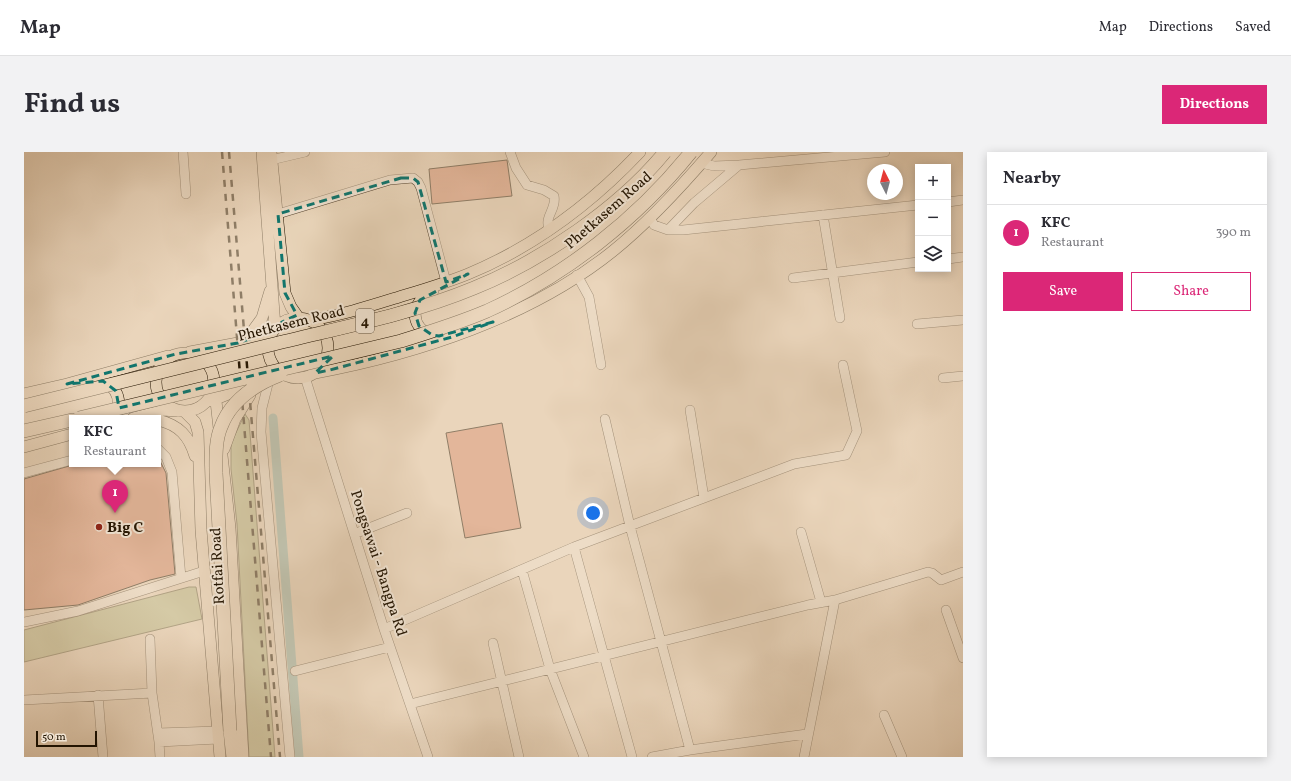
<!DOCTYPE html>
<html lang="en">
<head>
<meta charset="utf-8">
<style>
  body { margin:0; font-family:Vollkorn,serif; background:#f2f2f3; color:#2b2b33 }
  .controls { position:absolute; right:12px; top:12px; display:grid; overflow:hidden; border-radius:0px; box-shadow:0 2px 10px #0003 }
  .controls button { width:36px; height:36px; display:grid; place-items:center; padding:0; border:0; border-bottom:1px solid #e1e1e2; background:#fff; color:#2b2b33; font:20px sans-serif }
  .compass { position:absolute; left:843px; top:12px; width:36px; height:36px; border-radius:50%; background:#fff; box-shadow:0 2px 10px #0003; rotate:354deg }
  .scale { position:absolute; left:12px; bottom:10px; width:61px; box-sizing:border-box; padding-left:4px; border:2px solid #231401; border-top:0; font-size:11px; line-height:14px; white-space:nowrap; color:#231401; -webkit-text-stroke:3px #f1e4d3; paint-order:stroke }
  .you { position:absolute; left:569px; top:361px; width:14px; height:14px; margin:-10px; border:3px solid #fff; border-radius:50%; background:#1a73e8; box-shadow:0 0 0 6px #1a73e833 }
  .badge { display:grid; place-items:center; width:26px; height:26px; border-radius:50%; background:#db2777; color:#fff; font-size:13px; font-weight:700 }
  .pin { position:absolute; translate:-50% -33px; filter:drop-shadow(0 1px 2px #0008) }
  .pin::after { content:''; position:absolute; top:21px; width:14px; height:12px; background:inherit; clip-path:polygon(0 0,100% 0,50% 100%) }
  .popup { position:absolute; left:45px; top:263px; width:92px; height:52px; box-sizing:border-box; display:grid; place-content:center; border-radius:0px; background:#fff; filter:drop-shadow(0 1px 3px #0005); font-size:13px; white-space:nowrap; color:#7c7c81 }
  .popup b { font-size:15px; color:#2b2b33 }
  .popup::after { content:''; position:absolute; left:50%; top:100%; margin-left:-8px; border:8px solid transparent; border-top-color:#fff }
  .list { margin:0; padding:0; list-style:none }
  h2 { display:flex; justify-content:space-between; align-items:center; height:52px; margin:0; padding:0 16px; font-size:17px }
  h2 small { font-size:13px; font-weight:400; color:#7c7c81 }
  .list li { display:grid; grid-template-columns:26px 1fr auto; gap:12px; align-items:center; box-sizing:border-box; height:56px; padding:0 16px; border-top:1px solid #e1e1e2 }
  .list b { display:block; font-size:15px; white-space:nowrap }
  .list p { margin:0; font-size:13px; white-space:nowrap; color:#7c7c81 }
  .list em { font-size:13px; font-style:normal; color:#7c7c81 }
  .actions { display:flex; gap:8px; padding:12px 16px }
  .actions a { flex:1; padding:9px 0; border:1px solid #db2777; border-radius:0px; text-align:center; font-size:14px; color:#db2777 }
  .actions .main { background:#db2777; color:#fff }
  .icon { flex:none; width:22px; height:22px; fill:none; stroke:currentColor; stroke-width:2; stroke-linecap:round; stroke-linejoin:round }
  .map { position:relative; flex:none; width:939px; height:605px; overflow:hidden; border-radius:0px }
  header { display:flex; align-items:center; gap:24px; box-sizing:border-box; height:56px; padding:0 20px; background:#fff; border-bottom:1px solid #e1e1e2 }
  header strong { font-size:19px }
  nav { display:flex; gap:22px; margin-inline-start:auto; font-size:14px }
  .intro { display:flex; align-items:center; justify-content:space-between; box-sizing:border-box; height:96px; padding:0 24px }
  h1 { margin:0; font-size:28px }
  .button { padding:10px 18px; border-radius:0px; background:#db2777; color:#fff; font-size:14px; font-weight:700 }
  main { display:flex; gap:24px; padding:0 24px }
  aside { flex:1; background:#fff; border-radius:0px; box-shadow:0 2px 10px #0003 }
  .map>svg:first-child { display:block }
  .green { fill:#bdbc8c; stroke:#706846 }
  .lines { fill:none; stroke-linecap:round; stroke-linejoin:round }
  .canal { stroke:#98b9ad; stroke-width:9 }
  .building { fill:#db9171; stroke:#231401 }
  .minor-casing { stroke:#554430; stroke-width:10 }
  .major-casing { stroke:#231401; stroke-width:12 }
  .highway-casing { stroke:#231401; stroke-width:14 }
  .minor { stroke:#f1e4d3; stroke-width:9 }
  .major { stroke:#ead6bb; stroke-width:11 }
  .highway { stroke:#ead6bb; stroke-width:13 }
  .rail { stroke:#231401; stroke-width:2.5; stroke-dasharray:7 7; stroke-linecap:butt }
  .highway-bridge-casing { stroke:#231401; stroke-width:14; stroke-linecap:butt }
  .highway-bridge { stroke:#ead6bb; stroke-width:13 }
  .marked { fill:none; stroke:#0f766e; stroke-width:3; stroke-dasharray:8 5; stroke-linejoin:round }
  .poi-dot { fill:#8f2418; stroke:#f1e4d3; stroke-width:1.5 }
  .labels { text-anchor:middle; stroke-width:4; stroke-linejoin:round; paint-order:stroke }
  .shield { fill:#f1e4d3; stroke:#615240; stroke-width:1 }
  .shield-label { font-size:14px; font-weight:bold; fill:#231401 }
  .street-label { font-size:15px; fill:#231401; stroke:#f1e4d3 }
  .poi-label { font-size:15px; font-weight:bold; fill:#231401; stroke:#f1e4d3; text-anchor:start }
</style>
</head>
<body>
<header>
<strong>Map</strong>
<nav><a>Map</a><a>Directions</a><a>Saved</a></nav>
</header>
<div class="intro"><h1>Find us</h1><a class="button">Directions</a></div>
<main>
<div class="map">
<svg width="939" height="605" viewBox="0 0 939 605">
  <rect width="100%" height="100%" fill="#ead6bb"/>
  <filter id="stains"><feTurbulence type="fractalNoise" baseFrequency=".005" numOctaves="4"/><feColorMatrix values="0 0 0 0 .2 0 0 0 0 .09 0 0 0 0 .02 0 0 0 .5 -.17"/></filter>
  <radialGradient id="worn" r=".72"><stop offset=".6" stop-color="#630" stop-opacity="0"/><stop offset="1" stop-color="#630" stop-opacity=".3"/></radialGradient>
  <path class="green" d="M221,262L225,268L251,605H225L213,372L207,317V291Z
    M165,435H172L178,467L0,510V478Z"/>
  <g class="lines">
    <path class="canal" d="M249,266L275,605"/>
  </g>
  <path class="building" d="M483,8L488,44L408,52L405,17Z
    M478,271L497,376L441,386L422,281Z
    M134,305L142,321L151,422L126,428L54,453L0,458V327L52,312H134Z"/>
  <g class="lines">
    <g class="minor-casing">
      <path id="minor" d="M159,0L162,42
        M486,0L492,16L503,33L520,38L530,44C533,57 520,64 525,77
        M247,8L281,0
        M677,11L690,14L715,13L861,0
        M924,50L939,48
        M254,62L366,28L389,26L394,30L397,36L422,130
        M799,63L816,166
        M626,66L630,73L644,78H659L894,53
        M644,78L670,51L715,13
        M924,107L939,105
        M553,123L565,145L577,213
        M769,126L894,110
        M893,172L939,168
        M281,225L360,477L404,605
        M919,226L939,224
        M244,232L238,256L237,280L266,605
        M666,258L680,346
        M581,267L606,374L666,598
        M134,297L142,305L148,320L157,426
        M0,321L48,308
        M777,380L797,450
        M330,382L383,361
        M550,395L608,605
        M498,418L526,517L560,605
        M922,458L939,506
        M0,470L54,459L180,419
        M360,477L550,395L680,346L770,312L822,303L833,279L819,213
        M126,487L128,541
        M469,491L495,605
        M271,519L366,495
        M74,543L79,605
        M0,548L128,541L135,590
        M386,552L784,453L811,448L904,420L908,421L917,428L939,420
        M860,563L878,605
        M134,581L193,579
        M136,605L135,590L194,587
        M628,605L666,598L783,582
        M780,605L811,448"/>
    </g>
    <g class="major-casing">
      <path id="major" d="M238,0L251,175
        M247,0L261,141L267,155L274,165
        M244 196a30 30 0 1 1 60 0a30 30 0 1 1-60 0Z
        M287,168C318,163 346,154 375,145C398,138 422,131 444,122C509,95 568,51 616,0
        M408,184C384,174 387,149 409,139
        M222,188L238,166L246,139
        M166,200L214,191L248,179
        M132 230a29 29 0 1 1 58 0a29 29 0 1 1-58 0Z
        M291,221C393,202 507,165 589,99C625,70 657,35 687,0
        M189,222L206,376L219,605
        M81,230C94,237 97,248 93,262L89,266
        M0,242L43,232L144,204
        M187,249L217,237L231,234
        M160,259L171,270L174,280L177,378L196,605
        M109,266L140,258L151,259
        M134,268C155,273 165,284 171,304
        M0,295L48,282
        M200,297L211,267L226,243"/>
    </g>
    <g class="highway-casing">
      <path id="highway" d="M0,279L48,268
        M206,579L209,605"/>
    </g>
    <use href="#minor" class="minor"/>
    <use href="#major" class="major"/>
    <use href="#highway" class="highway"/>
    <path class="rail" d="M198,0L247,605
      M205,0L256,605"/>
    <g class="highway-bridge-casing">
      <path id="highway-bridge" d="M0,254C82,234 164,213 246,193C314,176 385,163 450,136C517,109 595,56 641,0
        M55,266L377,189C406,180 435,171 463,159C542,123 613,67 667,0
        M206,579L192,321C192,307 191,289 197,275C207,248 230,233 256,223"/>
    </g>
    <use href="#highway-bridge" class="highway-bridge"/>
  </g>
  <path d="M0 0H939V605H0ZM377,26H389L394,30L422,130L444,122L396,148L391,161L395,174L408,183L415,184L469,170L428,185L306,218L291,221L309,204L95,256L92,239L79,229L43,232L152,202L214,191L248,179L258,170L273,163L261,141L254,62Z" fill="#ead6bb" fill-opacity=".55" fill-rule="evenodd"/>
  <path class="marked" d="M377,26H389L394,30L422,130L444,122L396,148L391,161L395,174L408,183L415,184L469,170L428,185L306,218L291,221L309,204L95,256L92,239L79,229L43,232L152,202L214,191L248,179L258,170L273,163L261,141L254,62Z"/>
  <circle class="poi-dot" cx="75" cy="375" r="4"/>
  <g class="labels">
    <rect class="shield" x="332" y="157" width="18" height="24" rx="3"/>
    <g class="shield-label">
      <text x="341" y="174">4</text>
    </g>
    <g class="street-label">
      <text transform="translate(584 58) rotate(-41)" y="5">Phetkasem Road</text>
      <text transform="translate(267 171) rotate(-14)" y="5">Phetkasem Road</text>
      <text transform="translate(355 411) rotate(72)" y="5">Pongsawai - Bangpa Rd</text>
      <text transform="translate(193 414) rotate(-93)" y="5">Rotfai Road</text>
    </g>
    <g class="poi-label">
      <text x="83" y="380">Big C</text>
    </g>
  </g>
  <rect width="100%" height="100%" filter="url(#stains)"/>
  <rect width="100%" height="100%" fill="url(#worn)"/>
</svg>
<div class="controls">
<button>+</button>
<button>−</button>
<button><svg class="icon" aria-label="layers" viewBox="0 0 24 24"><path d="M12 4l9 5-9 5-9-5zM3 14l9 5 9-5"/></svg></button>
</div>
<svg class="compass" viewBox="-18 -18 36 36"><path d="M0-13l5 13h-10z" fill="#e53935"/><path d="M0 13l5-13h-10z" fill="#7c7c81"/></svg>
<div class="scale">50 m</div>
<div class="you"></div>
<div class="pin badge" style="left:91px;top:361px">1</div>
<div class="popup"><b>KFC</b>Restaurant</div>
</div>
<aside>
<h2>Nearby<small></small></h2>
<ul class="list">
<li><span class="badge">1</span><div><b>KFC</b><p>Restaurant</p></div><em>390 m</em></li>
</ul>
<div class="actions"><a class="main">Save</a><a>Share</a></div>
</aside>
</main>
</body>
</html>
